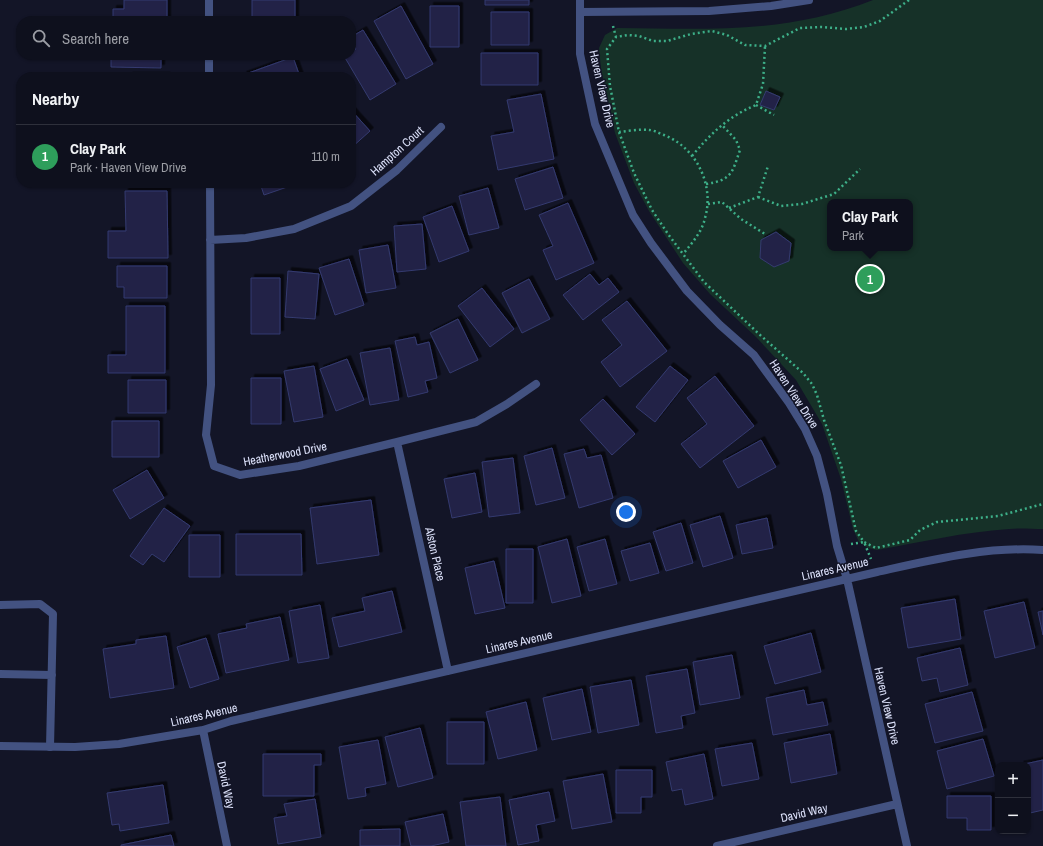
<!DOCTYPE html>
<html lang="en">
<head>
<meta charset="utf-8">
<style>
  body { margin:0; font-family:"Archivo Narrow",sans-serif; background:#1c1e2a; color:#f1f3f6 }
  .controls { position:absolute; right:12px; bottom:12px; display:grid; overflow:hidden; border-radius:8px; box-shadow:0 1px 3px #0004 }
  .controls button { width:36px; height:36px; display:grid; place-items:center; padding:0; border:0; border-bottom:1px solid #2e303b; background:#0e101d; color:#f1f3f6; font:20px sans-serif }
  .you { position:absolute; left:626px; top:512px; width:14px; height:14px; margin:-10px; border:3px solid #fff; border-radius:50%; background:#1a73e8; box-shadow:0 0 0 6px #1a73e833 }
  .badge { display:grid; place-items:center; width:26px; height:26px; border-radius:50%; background:#1de8c2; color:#fff; font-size:13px; font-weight:700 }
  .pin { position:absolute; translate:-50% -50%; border:2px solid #fff; box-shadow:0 1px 4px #0006 }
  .popup { position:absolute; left:827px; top:199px; width:86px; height:52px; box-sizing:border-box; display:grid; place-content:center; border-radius:8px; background:#0e101d; filter:drop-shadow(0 1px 3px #0005); font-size:13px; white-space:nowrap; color:#9b9da4 }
  .popup b { font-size:15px; color:#f1f3f6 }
  .popup::after { content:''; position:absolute; left:50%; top:100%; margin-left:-8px; border:8px solid transparent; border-top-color:#0e101d }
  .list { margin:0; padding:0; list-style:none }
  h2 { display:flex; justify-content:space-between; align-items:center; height:52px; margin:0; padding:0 16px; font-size:17px }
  h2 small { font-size:13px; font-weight:400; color:#9b9da4 }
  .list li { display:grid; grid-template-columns:26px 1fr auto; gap:12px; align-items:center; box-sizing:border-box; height:64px; padding:0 16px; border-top:1px solid #2e303b }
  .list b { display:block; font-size:15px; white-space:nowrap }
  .list p { margin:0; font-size:13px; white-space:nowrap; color:#9b9da4 }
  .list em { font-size:13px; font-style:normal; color:#9b9da4 }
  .icon { flex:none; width:22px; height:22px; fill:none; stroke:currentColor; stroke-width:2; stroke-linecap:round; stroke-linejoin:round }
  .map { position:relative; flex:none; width:1043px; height:846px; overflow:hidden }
  .search { position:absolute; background:#0e101d; box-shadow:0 1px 3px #0004; left:16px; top:16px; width:340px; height:44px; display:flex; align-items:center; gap:10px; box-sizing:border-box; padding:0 14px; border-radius:16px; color:#9b9da4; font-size:15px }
  .panel { position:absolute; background:#0e101d; box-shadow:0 1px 3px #0004; left:16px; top:72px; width:340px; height:116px; border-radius:16px }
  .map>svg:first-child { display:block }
  .green { fill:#163128; fill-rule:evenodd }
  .building { fill:#212446; stroke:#353a70; filter:url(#shadow) }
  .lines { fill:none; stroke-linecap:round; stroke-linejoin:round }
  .path { stroke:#3daf88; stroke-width:2.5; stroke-dasharray:2 3; stroke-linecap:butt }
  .lane { stroke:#435281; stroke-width:8 }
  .street { stroke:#435281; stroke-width:8 }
  .labels { text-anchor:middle; stroke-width:3; stroke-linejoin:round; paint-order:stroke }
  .street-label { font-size:12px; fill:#dde2fb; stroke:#131527 }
</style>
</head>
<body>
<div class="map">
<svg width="1043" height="846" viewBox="0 0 1043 846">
  <defs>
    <filter id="shadow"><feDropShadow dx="3.5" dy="-3.5" stdDeviation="0" flood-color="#0009"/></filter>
  </defs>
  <rect width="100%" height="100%" fill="#131527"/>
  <path class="green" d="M873,0H1043V529C1032,529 1020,528 1009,529C964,532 921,542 877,550L868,548L859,542L853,529L841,479L822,424L796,380L756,337L710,294L683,263L649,211L634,183L615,133L601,69L599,48L605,35L617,28C707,29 788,34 873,0ZM830,202H910V248H830Z"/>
  <path class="building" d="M124,0H167V21H113V9H124Z
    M252,0H295V21H252Z
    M485,0H529V5H485Z
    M401,6L433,64L406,79L374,21Z
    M430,6H459V47H430Z
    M491,12H529V45H491Z
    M363,30L396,84L370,100L344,56L351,55V52L356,49L351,41V37Z
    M481,53H538V85H481Z
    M111,55H161V68L111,67Z
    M293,57L300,77H244L243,75Z
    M129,76H167V77H129Z
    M766,91L780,97L774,110L760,105Z
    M541,94L554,159L498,170L491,136L514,132L507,100Z
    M351,110L370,131L351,148Z
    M553,167L563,198L525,210L515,179Z
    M260,183H292L293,185L264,195Z
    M488,188L499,228L469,235L459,196Z
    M125,191H167L168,258H108V231H126Z
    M568,203L594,263L556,280L543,250L553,246L539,215Z
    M452,206L469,251L439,262L423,217Z
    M422,224L426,269L397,272L394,226Z
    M776,232L791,243L789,261L774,267L760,258L761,240Z
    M388,245L396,288L366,293L359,250Z
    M349,259L364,305L335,315L319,268Z
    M117,266H167V298H124V287H117Z
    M288,271L319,274L315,319L285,317Z
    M590,274L599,285L608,278L619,292L583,320L563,295Z
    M251,278H280V334H251Z
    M529,279L550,319L522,333L502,293Z
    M482,288L514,329L490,347L458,306Z
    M627,301L667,351L620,387L601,362L622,345L602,320Z
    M126,306H165V373H108V355H126Z
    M458,319L478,360L450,373L430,333Z
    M415,337L417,345L429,342L437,378L425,381L428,392L408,397L395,341Z
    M390,348L399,400L370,405L360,353Z
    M347,359L364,400L336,411L320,369Z
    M314,366L323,417L294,422L284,371Z
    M670,366L688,380L655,422L636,407Z
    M715,376L754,426L700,468L681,444L707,424L687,398Z
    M251,378H281V424H251Z
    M128,380H166V413H128Z
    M603,399L635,434L612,455L580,420Z
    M112,421H159V457H112Z
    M761,440L776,467L738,488L723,461Z
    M552,448L565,498L536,505L524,456Z
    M584,449L587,458L601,455L613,498L579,508L564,454Z
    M513,458L520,513L489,517L482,462Z
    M147,470L164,498L130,519L113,490Z
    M475,473L482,512L452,518L444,479Z
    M371,500L379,555L317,564L310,508Z
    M164,508L190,526L164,562L152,554L143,565L130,556Z
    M720,516L733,558L703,567L690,525Z
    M767,518L773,548L742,554L736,525Z
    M681,523L693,563L666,571L653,532Z
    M236,534H301L302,575H236Z
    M189,535H220V577H189Z
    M567,539L581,596L552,603L538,547Z
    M605,539L617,584L589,591L577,547Z
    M650,543L659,573L630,581L621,551Z
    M506,549H533V603H506Z
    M494,561L505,608L475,614L465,568Z
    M392,591L402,632L339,647L332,618L365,611L362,598Z
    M955,599L961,639L908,648L901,608Z
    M1024,602L1035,648L995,658L984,611Z
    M320,605L329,658L298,663L289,611Z
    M1043,611V635L1038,612Z
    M280,617L289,660L226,673L218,634L247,628L246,624Z
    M811,633L821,672L775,684L764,646Z
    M166,636L174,688L110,698L103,649L136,644V640Z
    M206,638L219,679L190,688L177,647Z
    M960,648L968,685L940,692L937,678L922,681L917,658Z
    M732,655L740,698L700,705L693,662Z
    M687,669L695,713L681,716L683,728L656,733L646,676Z
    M631,680L639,725L598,733L590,687Z
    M582,689L591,732L552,740L543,698Z
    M804,690L807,705L823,702L828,725L773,735L766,698Z
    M972,692L983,731L935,743L925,704Z
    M526,702L537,750L498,759L486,712Z
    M447,722H484V764H447Z
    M420,728L433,778L398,787L385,737Z
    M830,734L837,774L791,783L784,743Z
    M983,739L994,776L947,789L937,751Z
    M378,740L386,784L365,788L366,796L348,799L339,747Z
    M752,743L759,779L722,786L715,749Z
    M263,754H321V765H314V796H263Z
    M704,754L713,799L685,805L682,789L672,791L666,762Z
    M1043,760V810L1030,813L1028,802V765H1020Z
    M616,770H652V797H641V813H616Z
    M603,774L612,822L572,829L563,781Z
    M163,785L169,823L120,831L119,824L112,825L107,793Z
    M549,792L555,821L536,825L539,841L518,845L509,800Z
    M947,796H991V830H967V818H947Z
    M500,797L506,846H466L460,802Z
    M315,799L321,837L278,844L274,818L287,816L284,804Z
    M443,814L449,842L431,846H411L405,822Z
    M400,829V846H360V830Z
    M171,835L174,846H121V845Z"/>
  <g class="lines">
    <path class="path" d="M909,0L880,21L864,27L846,29L822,27L800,28L765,46L745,45L727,35L712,31L691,34L667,41H653L639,36L628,35L616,37L607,49L610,86L619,132L634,173L652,210L668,234L704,282L759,334L803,373L812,384L817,395L824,420L841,465L856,531L864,542L876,548L910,540L920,530L937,522L998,516L1043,504
      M613,26L616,37
      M756,105L774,115
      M619,132C628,131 640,129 649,130C653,130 657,132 661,134C695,145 715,184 705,218C702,232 692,243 683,254
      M692,156C711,133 729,116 756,105L763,84L765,46
      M706,184C732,180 732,173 740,150L736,140L722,125
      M758,197L781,206L802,204L834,194L860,169
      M708,204L722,202L741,219L765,234
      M729,208L758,197L768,166
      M851,544L864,542L871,559"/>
    <path class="lane" d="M0,605L40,604L53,614L50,747
      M0,674L52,675"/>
    <path class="street" d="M580,0V54L595,124L633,215L651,243L687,291L720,325L754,355L789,403L805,429L817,456L827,494L837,546L847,579L907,846
      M580,12L709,11L771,6L809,0
      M209,21V0
      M209,55V77
      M210,183L211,385L206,435L214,466L240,475L299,466L397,442L476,422L507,404L536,384
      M210,240L246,238L294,229L351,206L397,170L441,127
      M397,442L448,671
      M203,730L227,846
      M0,746L75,747L119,744L203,730L231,721L877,572C931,560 987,546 1043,550
      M717,846L897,804"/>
  </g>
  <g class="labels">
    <g class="street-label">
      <text transform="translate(602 89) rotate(77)" y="4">Haven View Drive</text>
      <text transform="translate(397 151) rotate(-42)" y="4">Hampton Court</text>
      <text transform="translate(794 394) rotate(57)" y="4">Haven View Drive</text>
      <text transform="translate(285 454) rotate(-11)" y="4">Heatherwood Drive</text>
      <text transform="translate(435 554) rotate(77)" y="4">Alston Place</text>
      <text transform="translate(835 569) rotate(-13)" y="4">Linares Avenue</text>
      <text transform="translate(519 642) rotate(-13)" y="4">Linares Avenue</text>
      <text transform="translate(887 706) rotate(77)" y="4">Haven View Drive</text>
      <text transform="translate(204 715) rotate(-13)" y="4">Linares Avenue</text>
      <text transform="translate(226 785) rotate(78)" y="4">David Way</text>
      <text transform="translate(804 813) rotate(-13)" y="4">David Way</text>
    </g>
  </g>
</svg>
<div class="controls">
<button>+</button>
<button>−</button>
</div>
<div class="you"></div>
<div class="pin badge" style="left:870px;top:279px;background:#2e9e5b">1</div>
<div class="popup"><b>Clay Park</b>Park</div>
<div class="search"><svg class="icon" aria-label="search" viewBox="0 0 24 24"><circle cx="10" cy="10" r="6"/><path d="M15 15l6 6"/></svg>Search here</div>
<section class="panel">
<h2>Nearby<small></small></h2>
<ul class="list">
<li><span class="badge" style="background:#2e9e5b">1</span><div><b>Clay Park</b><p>Park · Haven View Drive</p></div><em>110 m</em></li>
</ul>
</section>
</div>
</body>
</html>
